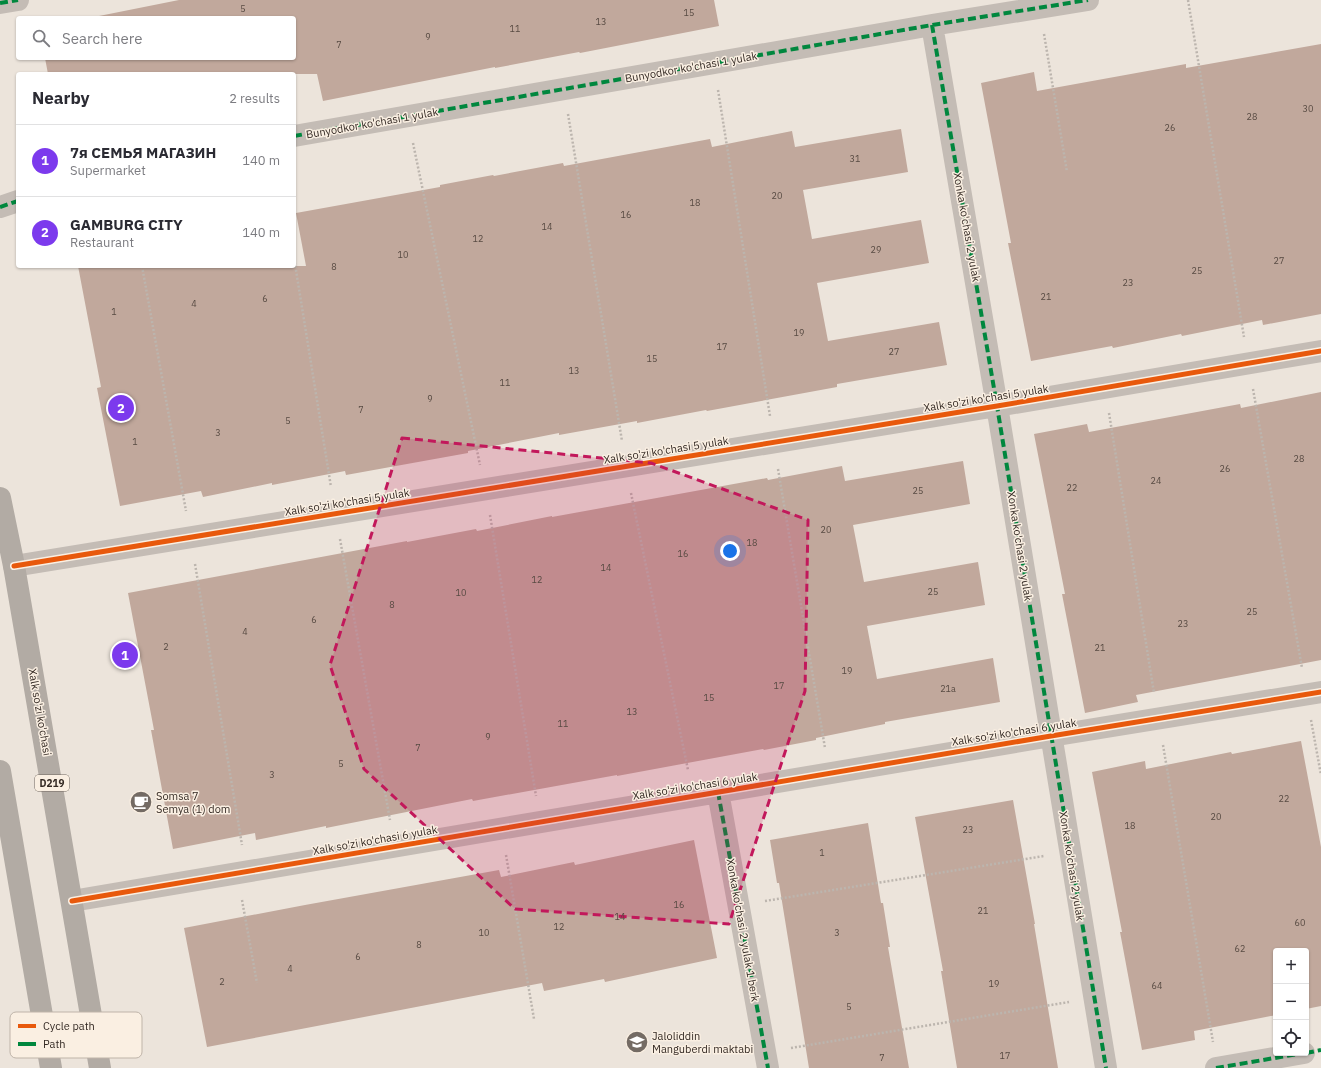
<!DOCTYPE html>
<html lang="en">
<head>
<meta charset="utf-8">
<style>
  body { margin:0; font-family:"IBM Plex Sans",sans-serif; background:#f2f2f3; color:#2b2b33 }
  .controls { position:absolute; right:12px; bottom:12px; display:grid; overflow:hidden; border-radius:4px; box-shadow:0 1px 3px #0004 }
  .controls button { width:36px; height:36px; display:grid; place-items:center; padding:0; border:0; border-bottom:1px solid #e1e1e2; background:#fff; color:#2b2b33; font:20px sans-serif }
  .you { position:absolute; left:730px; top:551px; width:14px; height:14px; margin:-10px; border:3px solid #fff; border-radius:50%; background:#1a73e8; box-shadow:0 0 0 6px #1a73e833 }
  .badge { display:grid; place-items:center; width:26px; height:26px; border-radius:50%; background:#7c3aed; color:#fff; font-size:13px; font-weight:700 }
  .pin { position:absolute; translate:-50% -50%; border:2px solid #fff; box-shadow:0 1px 4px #0006 }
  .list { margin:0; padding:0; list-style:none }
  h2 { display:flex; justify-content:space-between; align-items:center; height:52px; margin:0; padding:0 16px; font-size:17px }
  h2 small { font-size:13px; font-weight:400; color:#7c7c81 }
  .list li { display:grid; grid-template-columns:26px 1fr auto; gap:12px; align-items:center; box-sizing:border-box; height:72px; padding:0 16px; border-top:1px solid #e1e1e2 }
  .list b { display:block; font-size:15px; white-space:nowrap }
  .list p { margin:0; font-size:13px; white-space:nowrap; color:#7c7c81 }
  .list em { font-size:13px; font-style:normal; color:#7c7c81 }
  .icon { flex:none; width:22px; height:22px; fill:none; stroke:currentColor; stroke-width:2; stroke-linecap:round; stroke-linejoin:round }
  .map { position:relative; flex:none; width:1321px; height:1068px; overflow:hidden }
  .search { position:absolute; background:#fff; box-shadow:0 1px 3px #0004; left:16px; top:16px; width:280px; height:44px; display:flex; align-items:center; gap:10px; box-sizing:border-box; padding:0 14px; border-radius:4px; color:#7c7c81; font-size:15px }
  .panel { position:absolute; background:#fff; box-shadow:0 1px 3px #0004; left:16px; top:72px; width:280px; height:196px; border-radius:4px }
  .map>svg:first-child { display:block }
  .building { fill:#c1a89c }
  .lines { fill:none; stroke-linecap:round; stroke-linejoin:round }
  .path { stroke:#bcb5ae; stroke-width:2.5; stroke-dasharray:2 2; stroke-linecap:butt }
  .street { stroke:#c4bcb5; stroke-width:22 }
  .primary { stroke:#b2aba4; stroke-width:22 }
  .quiet { stroke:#00873e; stroke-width:4; stroke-dasharray:8 4; stroke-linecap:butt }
  .cycleway-casing { stroke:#faefe2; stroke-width:8 }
  .cycleway { stroke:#e8590c; stroke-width:5 }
  .marked { fill:#c2185b; fill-opacity:0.2; stroke:#c2185b; stroke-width:3; stroke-dasharray:8 5; stroke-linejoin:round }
  .labels { text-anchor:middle; stroke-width:3; stroke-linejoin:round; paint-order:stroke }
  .number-label { font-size:9px; fill:#574a42 }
  .shield { fill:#faefe2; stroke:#6f655d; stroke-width:1 }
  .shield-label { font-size:10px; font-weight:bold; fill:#342a24 }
  .street-label { font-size:11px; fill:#342a24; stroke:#faefe2 }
  .poi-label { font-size:11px; fill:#342a24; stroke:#faefe2; text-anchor:start }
  .key { fill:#faefe2; stroke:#bfb4a9; stroke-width:1 }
  .key-label { font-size:11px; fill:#342a24 }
</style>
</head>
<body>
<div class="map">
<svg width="1321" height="1068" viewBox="0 0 1321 1068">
  <rect width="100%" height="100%" fill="#ece4db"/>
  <path class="building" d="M179,0H714L719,26L580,53L579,52L495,68V67L323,101L317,74H48L45,58H294V18H89Z
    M1321,44V314L1263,325L1262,320L1182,336L1181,334L1113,348L1112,346L1031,361L1008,243H1011L981,83L1034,72L1037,91L1186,64V68Z
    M901,129L908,172L803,190L812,239L921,220L929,263L817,283L828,341L939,322L947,365L837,384V387L707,411L706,410L637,423V421L559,435V433L468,451V453L346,475L345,471L272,485V483L203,497L201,491L120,506L97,388L101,387L78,266H306L296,213L440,187V185L493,175L494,176L563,163L564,166L710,139L712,147L792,131L795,147Z
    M1321,392V660L1136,695L1138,702L1085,713L1062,594H1065L1034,434L1087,424L1089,432L1240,404L1241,408Z
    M963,461L970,504L853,525L864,582L978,562L985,605L867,626L877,679L993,658L1000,702L885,722V724L816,738V740L764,750L763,749L617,776V775L473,801L472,799L326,828V826L256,840L255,833L173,849L151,730H154L128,593L407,541V542L476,529L477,531L552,516V517L767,478L768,480L842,466L845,481Z
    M1301,741L1321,847V1006L1306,1009V951H1276V1015L1194,1031L1195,1040L1142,1050L1120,932H1122L1092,772L1145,761L1146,769L1231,752L1232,754Z
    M1013,800L1035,924H1034L1058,1068H957L941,971H943L915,817Z
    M868,823L881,903H883L890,947H888L909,1068H809L779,883H777L770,840Z
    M694,840L717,958L605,982L604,979L544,991L542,983L207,1047L184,928L305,905L499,870L501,877L574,862L575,865Z"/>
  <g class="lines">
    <path class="path" d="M1188,0L1244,337
      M1044,34L1067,172
      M718,90L770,416
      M568,114L622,441
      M413,143L480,465
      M294,258L331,487
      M142,266L186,511
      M1253,389L1302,668
      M1109,413L1154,693
      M778,469L825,748
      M631,493L688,770
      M490,515L536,796
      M340,539L390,820
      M195,564L242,845
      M1311,720L1321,775
      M1163,745L1213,1042
      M506,855L534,1019
      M242,900L257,983
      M765,901L1044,856
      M791,1048L1069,1002"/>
    <path class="street" d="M0,3L18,0
      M932,25L997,406L1106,1068
      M294,136L932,25L1088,0
      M0,207L18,201
      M14,566L997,406L1321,351
      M718,792L768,1068
      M72,901L1051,736L1321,692
      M1216,1068L1304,1053"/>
    <path class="primary" d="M0,498L14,566L100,1068
      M0,771L51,1068"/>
    <path class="quiet" d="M0,3L18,0
      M932,25L997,406L1106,1068
      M294,136L932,25L1088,0
      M0,207L18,201
      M718,792L768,1068
      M1306,1053L1321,1050
      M1216,1068L1304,1053"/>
    <g class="cycleway-casing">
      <path id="cycleway" d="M14,566L997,406L1321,351
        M72,901L1051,736L1321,692"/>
    </g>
    <use href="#cycleway" class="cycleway"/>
  </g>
  <path class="marked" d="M402,438L651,463L808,520L805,691L729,924L515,909L364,769L330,665Z"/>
  <defs>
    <g id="cafe-disc" transform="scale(1.15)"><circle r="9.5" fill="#746b64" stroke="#faefe2"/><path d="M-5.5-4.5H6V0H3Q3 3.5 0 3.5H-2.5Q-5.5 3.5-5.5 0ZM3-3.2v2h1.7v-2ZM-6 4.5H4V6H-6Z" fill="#fff"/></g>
    <g id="school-disc" transform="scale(1.15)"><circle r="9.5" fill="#746b64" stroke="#faefe2"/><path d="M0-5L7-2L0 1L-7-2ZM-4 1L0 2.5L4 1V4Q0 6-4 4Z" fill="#fff"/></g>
  </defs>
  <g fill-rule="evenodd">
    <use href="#cafe-disc" x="141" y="802"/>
    <use href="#school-disc" x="637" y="1042"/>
  </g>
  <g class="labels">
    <g class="number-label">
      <text x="243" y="12">5</text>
      <text x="689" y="16">15</text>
      <text x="601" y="25">13</text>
      <text x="515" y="32">11</text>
      <text x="428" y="40">9</text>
      <text x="339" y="48">7</text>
      <text x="1308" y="112">30</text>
      <text x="1252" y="120">28</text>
      <text x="1170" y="131">26</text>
      <text x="855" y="162">31</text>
      <text x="777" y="199">20</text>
      <text x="695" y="206">18</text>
      <text x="626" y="218">16</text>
      <text x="547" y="230">14</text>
      <text x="478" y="242">12</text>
      <text x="876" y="253">29</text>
      <text x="403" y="258">10</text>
      <text x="1279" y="264">27</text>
      <text x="334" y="270">8</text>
      <text x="1197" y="274">25</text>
      <text x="1128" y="286">23</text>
      <text x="1046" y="300">21</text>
      <text x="265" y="302">6</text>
      <text x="194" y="307">4</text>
      <text x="114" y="315">1</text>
      <text x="799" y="336">19</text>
      <text x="722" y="350">17</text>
      <text x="894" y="355">27</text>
      <text x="652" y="362">15</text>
      <text x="574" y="374">13</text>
      <text x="505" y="386">11</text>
      <text x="430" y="402">9</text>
      <text x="361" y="413">7</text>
      <text x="288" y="424">5</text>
      <text x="218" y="436">3</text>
      <text x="135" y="445">1</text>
      <text x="1299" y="462">28</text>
      <text x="1225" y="472">26</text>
      <text x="1156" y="484">24</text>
      <text x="1072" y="491">22</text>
      <text x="918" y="494">25</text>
      <text x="826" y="533">20</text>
      <text x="752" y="546">18</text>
      <text x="683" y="557">16</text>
      <text x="606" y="571">14</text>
      <text x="537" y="583">12</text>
      <text x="933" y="595">25</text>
      <text x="461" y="596">10</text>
      <text x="392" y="608">8</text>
      <text x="1252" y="615">25</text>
      <text x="314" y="623">6</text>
      <text x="1183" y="627">23</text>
      <text x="245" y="635">4</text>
      <text x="166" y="650">2</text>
      <text x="1100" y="651">21</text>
      <text x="847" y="674">19</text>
      <text x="779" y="689">17</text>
      <text x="948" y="692">21a</text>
      <text x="709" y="701">15</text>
      <text x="632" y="715">13</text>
      <text x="563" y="727">11</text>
      <text x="488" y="740">9</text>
      <text x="418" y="751">7</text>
      <text x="341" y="767">5</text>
      <text x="272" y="778">3</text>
      <text x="1284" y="802">22</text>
      <text x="1216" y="820">20</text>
      <text x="1130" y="829">18</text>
      <text x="968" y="833">23</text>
      <text x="822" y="856">1</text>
      <text x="679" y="908">16</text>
      <text x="983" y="914">21</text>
      <text x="620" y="920">14</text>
      <text x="1300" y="926">60</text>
      <text x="559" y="930">12</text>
      <text x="484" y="936">10</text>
      <text x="837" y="936">3</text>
      <text x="419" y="948">8</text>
      <text x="1240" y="952">62</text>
      <text x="358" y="960">6</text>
      <text x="290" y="972">4</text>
      <text x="222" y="985">2</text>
      <text x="994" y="987">19</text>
      <text x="1157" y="989">64</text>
      <text x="849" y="1010">5</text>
      <text x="1005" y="1059">17</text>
      <text x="882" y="1061">7</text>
    </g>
    <rect class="shield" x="35" y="775" width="34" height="16" rx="3"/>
    <g class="shield-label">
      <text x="52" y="787">D219</text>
    </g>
    <g class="street-label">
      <text transform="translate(691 67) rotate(-10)" y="4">Bunyodkor ko'chasi 1 yulak</text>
      <text transform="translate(372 123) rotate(-10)" y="4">Bunyodkor ko'chasi 1 yulak</text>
      <text transform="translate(967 227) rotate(80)" y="4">Xonka ko'chasi 2 yulak</text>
      <text transform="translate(986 398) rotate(-9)" y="4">Xalk so'zi ko'chasi 5 yulak</text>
      <text transform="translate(666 450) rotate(-9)" y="4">Xalk so'zi ko'chasi 5 yulak</text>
      <text transform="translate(347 502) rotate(-9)" y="4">Xalk so'zi ko'chasi 5 yulak</text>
      <text transform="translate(1020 546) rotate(81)" y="4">Xonka ko'chasi 2 yulak</text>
      <text transform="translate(40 712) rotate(80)" y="4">Xalk so'zi ko'chasi</text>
      <text transform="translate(1014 732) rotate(-9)" y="4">Xalk so'zi ko'chasi 6 yulak</text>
      <text transform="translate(695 786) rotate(-9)" y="4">Xalk so'zi ko'chasi 6 yulak</text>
      <text transform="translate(375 840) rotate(-10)" y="4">Xalk so'zi ko'chasi 6 yulak</text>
      <text transform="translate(1072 866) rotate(81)" y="4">Xonka ko'chasi 2 yulak</text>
      <text transform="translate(743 930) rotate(80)" y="4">Xonka ko'chasi 2 yulak 1 berk</text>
    </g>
    <g class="poi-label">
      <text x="156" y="800">Somsa 7<tspan x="156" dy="13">Semya (1) dom</tspan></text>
      <text x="652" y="1040">Jaloliddin<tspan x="652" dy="13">Manguberdi maktabi</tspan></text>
    </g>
  </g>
  <rect x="10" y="1012" width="132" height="46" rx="6" class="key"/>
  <rect x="18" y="1024" width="18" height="4" fill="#e8590c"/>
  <rect x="18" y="1042" width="18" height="4" fill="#00873e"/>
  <g class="key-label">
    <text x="43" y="1030">Cycle path</text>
    <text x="43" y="1048">Path</text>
  </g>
</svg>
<div class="controls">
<button>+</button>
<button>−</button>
<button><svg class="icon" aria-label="locate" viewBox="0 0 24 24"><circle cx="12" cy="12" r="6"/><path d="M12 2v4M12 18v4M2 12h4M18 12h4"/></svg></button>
</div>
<div class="you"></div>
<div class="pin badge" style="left:125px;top:655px">1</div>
<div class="pin badge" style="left:121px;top:408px">2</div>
<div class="search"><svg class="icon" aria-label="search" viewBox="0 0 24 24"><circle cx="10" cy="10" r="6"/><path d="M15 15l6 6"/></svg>Search here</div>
<section class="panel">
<h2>Nearby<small>2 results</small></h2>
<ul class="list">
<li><span class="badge">1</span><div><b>7я СЕМЬЯ МАГАЗИН</b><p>Supermarket</p></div><em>140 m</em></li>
<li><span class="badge">2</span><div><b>GAMBURG CITY</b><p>Restaurant</p></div><em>140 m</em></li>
</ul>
</section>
</div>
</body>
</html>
